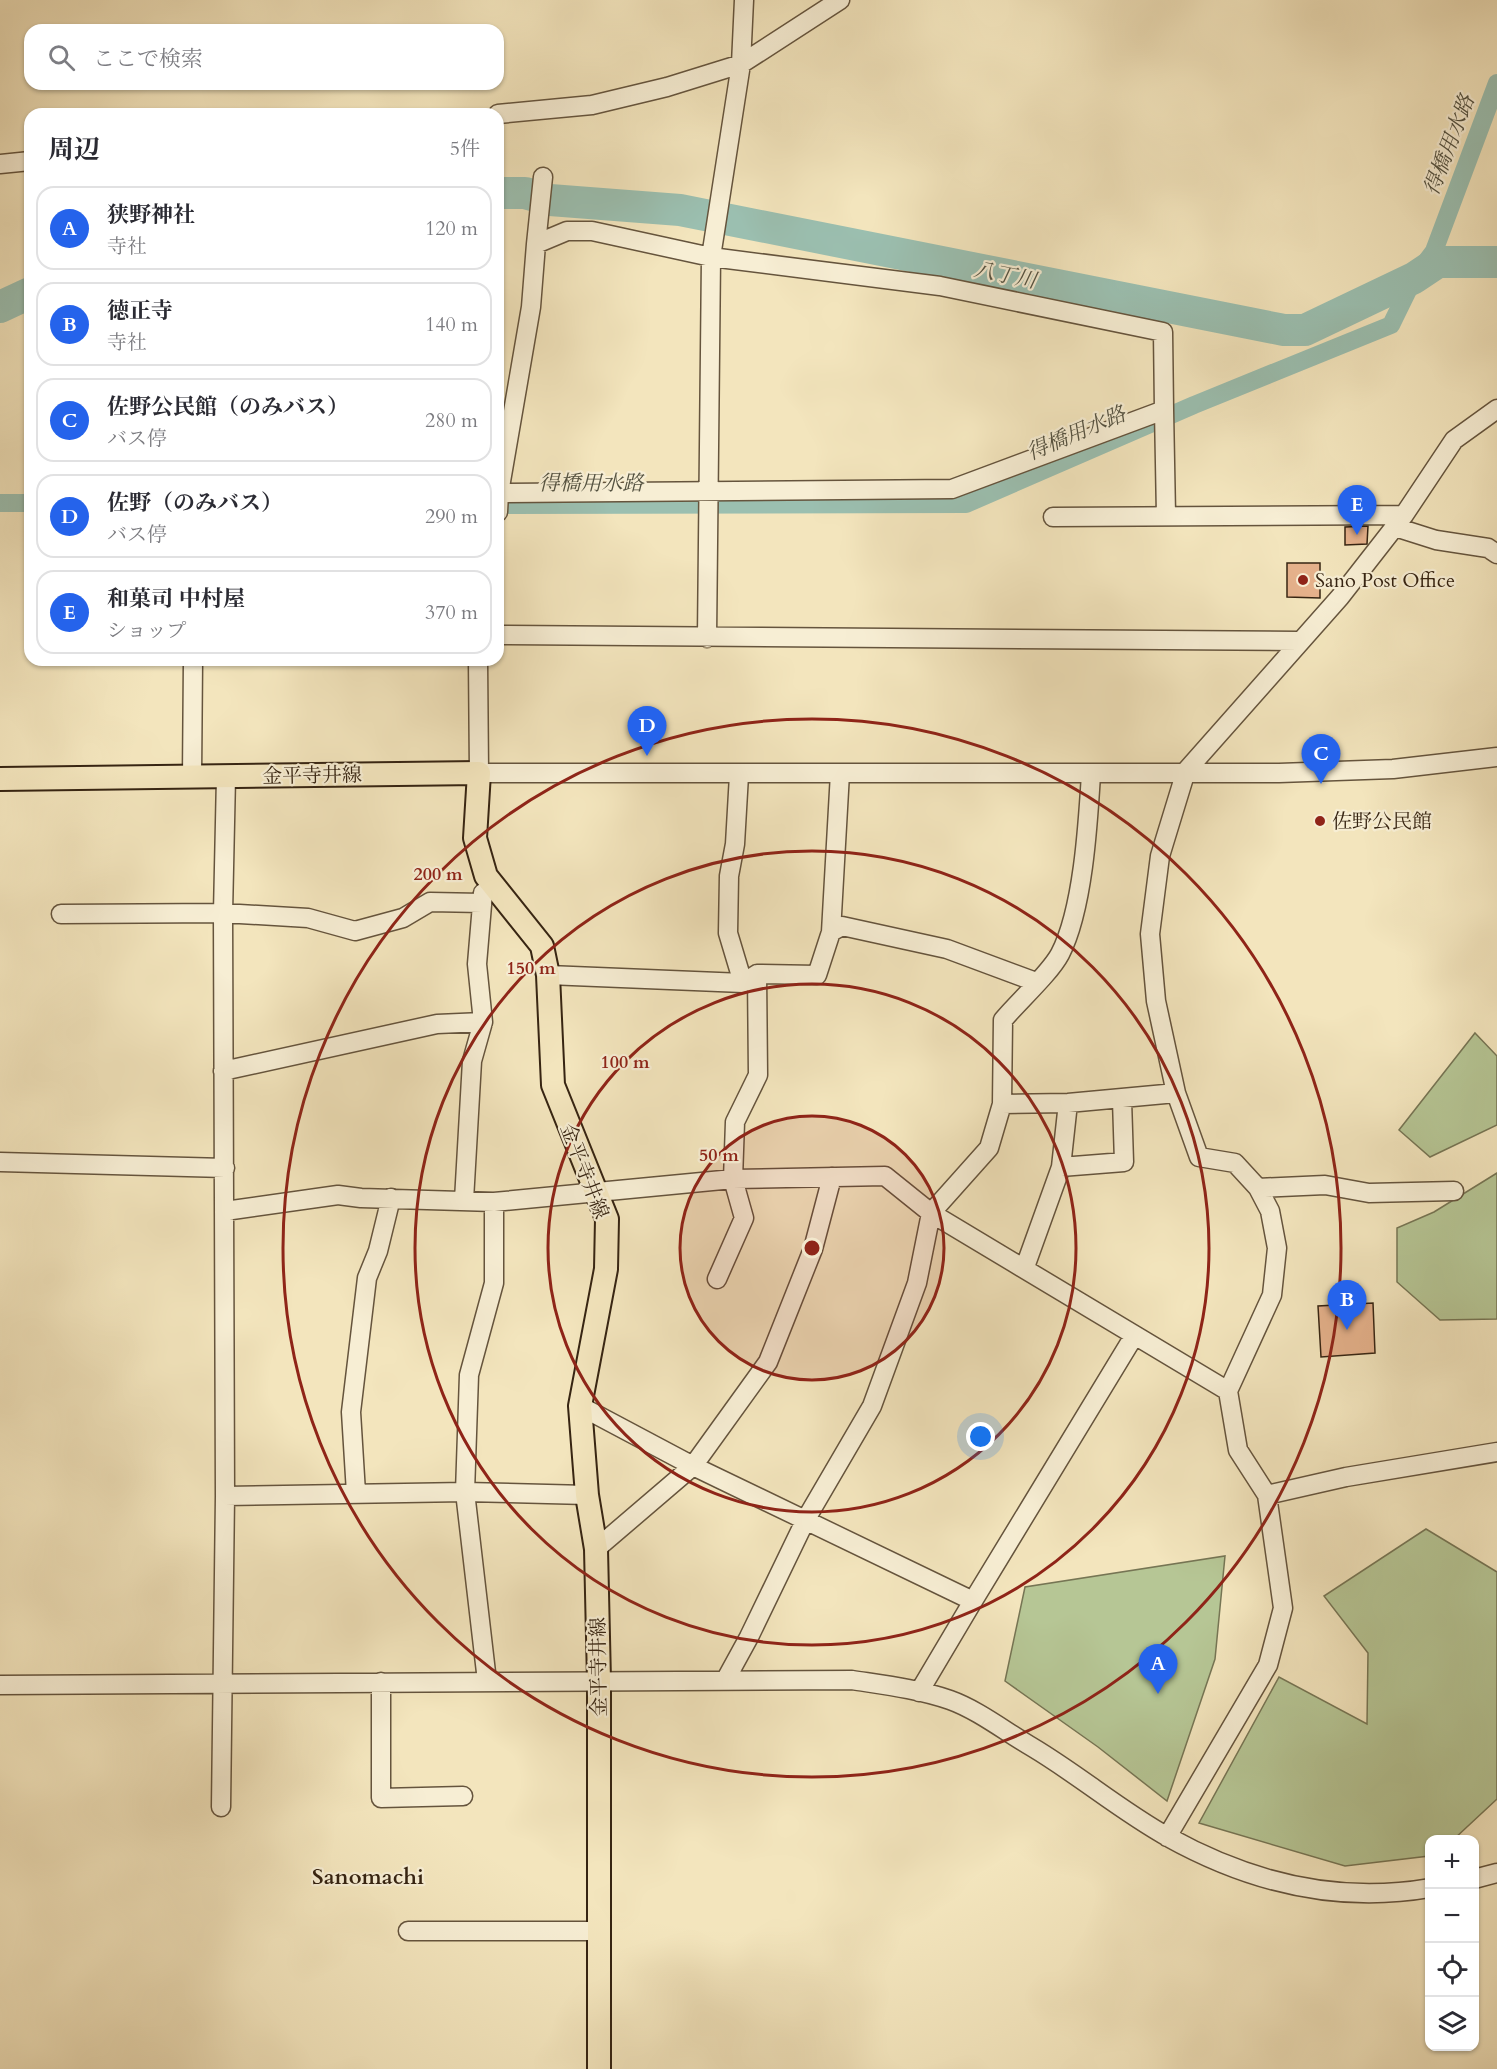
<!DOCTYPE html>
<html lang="ja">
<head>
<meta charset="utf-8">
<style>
  body { margin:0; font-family:Cardo,"Noto Serif JP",serif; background:#f7f7f7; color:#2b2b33 }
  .controls { position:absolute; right:18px; bottom:18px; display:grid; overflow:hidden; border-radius:12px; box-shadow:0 2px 4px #0004 }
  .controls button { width:54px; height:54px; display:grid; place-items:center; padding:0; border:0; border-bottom:2px solid #e1e1e2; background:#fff; color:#2b2b33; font:30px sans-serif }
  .you { position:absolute; left:981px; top:1437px; width:21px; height:21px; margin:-15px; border:4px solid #fff; border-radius:50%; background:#1a73e8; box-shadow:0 0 0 9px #1a73e833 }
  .badge { display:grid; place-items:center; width:39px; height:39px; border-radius:50%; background:#2563eb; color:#fff; font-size:20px; font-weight:700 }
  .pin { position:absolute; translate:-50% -50px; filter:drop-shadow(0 2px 3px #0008) }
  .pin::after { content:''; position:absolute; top:32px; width:21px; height:18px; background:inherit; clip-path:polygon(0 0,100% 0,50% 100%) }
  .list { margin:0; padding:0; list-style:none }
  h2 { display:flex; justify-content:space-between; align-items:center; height:78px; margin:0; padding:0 24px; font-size:26px }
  h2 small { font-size:20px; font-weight:400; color:#7c7c81 }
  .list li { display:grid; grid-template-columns:39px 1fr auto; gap:18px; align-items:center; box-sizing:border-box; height:84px; margin:0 12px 12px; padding:0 12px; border:2px solid #e1e1e2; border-radius:18px }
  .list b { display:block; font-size:22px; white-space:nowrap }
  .list p { margin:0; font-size:20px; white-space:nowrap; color:#7c7c81 }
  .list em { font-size:20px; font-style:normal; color:#7c7c81 }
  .icon { flex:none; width:33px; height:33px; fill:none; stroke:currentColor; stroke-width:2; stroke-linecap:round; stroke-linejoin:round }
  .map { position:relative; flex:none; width:1497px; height:2069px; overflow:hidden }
  .search { position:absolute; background:#fff; box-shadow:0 2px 4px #0004; left:24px; top:24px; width:480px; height:66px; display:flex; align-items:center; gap:15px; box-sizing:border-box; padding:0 21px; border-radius:18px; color:#7c7c81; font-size:22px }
  .panel { position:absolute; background:#fff; box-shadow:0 2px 4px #0004; left:24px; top:108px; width:480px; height:558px; border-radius:18px }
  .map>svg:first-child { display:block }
  .green { fill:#b6c695; stroke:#767554; stroke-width:1.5 }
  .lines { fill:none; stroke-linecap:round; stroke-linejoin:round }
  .canal { stroke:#9bbfb0; stroke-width:18 }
  .river { stroke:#9bbfb0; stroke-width:32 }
  .building { fill:#e5b18b; stroke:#362412; stroke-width:1.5 }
  .minor-casing { stroke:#65543d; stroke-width:21 }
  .major-casing { stroke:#362412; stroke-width:26 }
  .minor { stroke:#f7eed4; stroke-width:18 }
  .major { stroke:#f3e5bd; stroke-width:22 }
  .ring { fill:none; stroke:#8f2418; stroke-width:3 }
  .poi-dot { fill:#8f2418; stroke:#f7eed4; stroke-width:2 }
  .labels { text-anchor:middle; stroke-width:4.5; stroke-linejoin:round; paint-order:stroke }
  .poi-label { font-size:20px; fill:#362412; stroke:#f7eed4; text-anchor:start }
  .street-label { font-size:20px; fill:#362412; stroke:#f7eed4 }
  .water-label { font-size:21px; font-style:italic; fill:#545241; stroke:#f7eed4 }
  .quarter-label { font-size:22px; font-weight:bold; fill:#362412; stroke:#f7eed4 }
  .centre { fill:#8f2418; stroke:#f7eed4; stroke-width:3 }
  .ring-label { font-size:18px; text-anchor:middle; font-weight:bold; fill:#8f2418; stroke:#f7eed4; stroke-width:4.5; stroke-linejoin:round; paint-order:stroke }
</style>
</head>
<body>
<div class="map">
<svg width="1497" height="2069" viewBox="0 0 1497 2069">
  <rect width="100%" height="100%" fill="#f3e5bd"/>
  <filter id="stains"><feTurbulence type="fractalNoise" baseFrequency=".00333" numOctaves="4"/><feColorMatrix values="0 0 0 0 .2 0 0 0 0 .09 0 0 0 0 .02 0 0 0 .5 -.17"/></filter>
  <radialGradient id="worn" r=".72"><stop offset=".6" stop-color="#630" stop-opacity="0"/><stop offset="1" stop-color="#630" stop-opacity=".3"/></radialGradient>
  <path class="green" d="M1475,1033L1497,1056V1125L1430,1157L1399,1130Z
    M1497,1173V1319L1440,1320L1397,1282V1228L1434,1212Z
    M1426,1529L1497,1572V1799L1454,1839L1430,1840L1429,1856L1345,1866L1199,1823L1279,1677L1367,1724L1368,1653L1324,1596Z
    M1225,1556L1215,1659L1167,1801L1098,1747L1005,1681L1025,1587Z"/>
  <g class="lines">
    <path class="canal" d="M0,503H30
      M498,505L966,504L1194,405L1391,325L1414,278L1434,251L1497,83"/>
    <path class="river" d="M498,193H525L550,200L680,210L1284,330H1305L1414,278L1438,262H1497
      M0,307L30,293"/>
  </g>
  <path class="building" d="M1368,526L1367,544L1345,545V527Z
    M1287,563H1320V598L1287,597Z
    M1373,1303L1375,1353L1321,1357L1318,1306Z"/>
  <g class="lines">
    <g class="minor-casing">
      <path id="minor" d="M498,114L592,105L667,87L741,64L840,0
        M0,164L30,161
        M536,244L543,177
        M1164,410L1166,515
        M498,512L499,493L531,307L536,244L567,231H592L711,257L940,286L1163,332L1164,410L952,489L499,493
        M1053,517L1404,515
        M1395,527L1436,540L1488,548L1497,554
        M498,635L1298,641
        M707,638L711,257L741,64L744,0
        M478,660L479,773H1279L1393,769L1497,757
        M739,775L735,844L729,876L728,933L743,983
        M192,778L193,660
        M61,914L223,913L308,918L355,931L403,918L430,902L482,903
        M831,932L840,773
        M548,975L743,983L757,974L817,975L831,932L842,926L947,949L1036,982
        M223,1071L437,1024L483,1022
        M1002,1104L1068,1103L1176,1093
        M0,1162L225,1168
        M1061,1167L1124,1162L1122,1100
        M1258,1188L1325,1185L1369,1193L1454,1191
        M464,1200L472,1061L483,1022L477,964L483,893
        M225,1211L338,1195L361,1198L494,1202L733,1179L885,1176L931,1213L1228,1391
        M1025,1267L1061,1167L1068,1103
        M717,1279L744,1218L733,1179L735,1122L758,1075L757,974
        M580,1406L693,1466L973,1601L919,1692
        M356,1493L351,1412L367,1278L378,1251L391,1198
        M1267,1495L1346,1477L1497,1452
        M225,1496L465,1492L587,1495
        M596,1549L693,1466L768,1362L813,1249L832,1177
        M973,1601L1134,1336
        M726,1679L749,1637L806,1519L872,1406L917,1283L931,1213L989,1148L1002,1104L1003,1020C1018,1002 1050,973 1060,954C1083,910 1088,824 1091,774
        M487,1681L465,1492L469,1375L494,1283V1202
        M381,1682V1798L463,1796
        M0,1685L852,1680C884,1685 918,1689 950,1700C978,1710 1006,1732 1032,1747C1079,1775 1121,1811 1168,1837C1249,1882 1338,1904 1430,1888
        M221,1807L225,1496L223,913L226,777
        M1167,1837L1268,1665L1283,1608L1267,1495L1238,1450L1228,1391L1272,1295L1277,1248L1270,1211L1258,1188L1235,1163L1199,1157L1176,1093L1156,1001L1150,934L1160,856L1186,771L1340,597L1404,515L1454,440L1497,409
        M1474,1879L1497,1873
        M408,1931H598"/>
    </g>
    <g class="major-casing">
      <path id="major" d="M0,779L479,773L475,838L486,876L542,946L548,975L553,1085L607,1219L606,1269L580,1406L587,1495L596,1549L599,1681V2069"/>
    </g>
    <use href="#minor" class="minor"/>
    <use href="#major" class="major"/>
  </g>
  <circle cx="812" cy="1248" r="132" fill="#8f2418" fill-opacity=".12"/>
  <g class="ring">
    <circle cx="812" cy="1248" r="132"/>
    <circle cx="812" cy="1248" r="264"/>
    <circle cx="812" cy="1248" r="397"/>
    <circle cx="812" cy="1248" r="529"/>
  </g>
  <g class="poi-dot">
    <circle cx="1303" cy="580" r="6"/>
    <circle cx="1320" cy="821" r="6"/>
  </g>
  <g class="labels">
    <g class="poi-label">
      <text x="1315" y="587">Sano Post Office</text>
      <text x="1332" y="828">佐野公民館</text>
    </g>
    <g class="street-label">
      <text transform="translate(312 775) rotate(-1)" y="7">金平寺井線</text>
      <text transform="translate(585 1171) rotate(69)" y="7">金平寺井線</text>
      <text transform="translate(598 1667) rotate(-91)" y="7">金平寺井線</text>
    </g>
    <g class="water-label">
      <text transform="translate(1449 145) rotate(-69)" y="7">得橋用水路</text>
      <text transform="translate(1005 275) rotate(11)" y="7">八丁川</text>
      <text transform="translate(1076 433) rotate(-23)" y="7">得橋用水路</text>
      <text x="591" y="490">得橋用水路</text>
    </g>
    <g class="quarter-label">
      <text x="368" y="1884">Sanomachi</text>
    </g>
  </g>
  <circle cx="812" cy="1248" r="9" class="centre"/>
  <g class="ring-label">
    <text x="438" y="880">200 m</text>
    <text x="531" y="974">150 m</text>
    <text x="625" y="1068">100 m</text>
    <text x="719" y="1161">50 m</text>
  </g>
  <rect width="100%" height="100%" filter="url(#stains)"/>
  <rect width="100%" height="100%" fill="url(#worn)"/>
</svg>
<div class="controls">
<button>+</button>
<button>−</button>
<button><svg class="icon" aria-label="locate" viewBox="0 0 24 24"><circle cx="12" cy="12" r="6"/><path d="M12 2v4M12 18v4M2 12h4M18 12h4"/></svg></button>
<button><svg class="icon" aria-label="layers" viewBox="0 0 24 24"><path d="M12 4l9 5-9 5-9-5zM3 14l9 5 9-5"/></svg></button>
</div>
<div class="you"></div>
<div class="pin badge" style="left:1158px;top:1694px">A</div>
<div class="pin badge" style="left:1347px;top:1330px">B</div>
<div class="pin badge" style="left:1321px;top:784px">C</div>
<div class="pin badge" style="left:647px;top:756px">D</div>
<div class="pin badge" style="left:1357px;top:535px">E</div>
<div class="search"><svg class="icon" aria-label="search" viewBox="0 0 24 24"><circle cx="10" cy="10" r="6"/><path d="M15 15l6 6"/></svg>ここで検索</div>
<section class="panel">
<h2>周辺<small>5件</small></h2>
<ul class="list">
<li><span class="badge">A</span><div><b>狭野神社</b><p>寺社</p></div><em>120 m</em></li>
<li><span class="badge">B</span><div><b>徳正寺</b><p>寺社</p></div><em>140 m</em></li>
<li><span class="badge">C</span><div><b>佐野公民館（のみバス）</b><p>バス停</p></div><em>280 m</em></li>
<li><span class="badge">D</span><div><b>佐野（のみバス）</b><p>バス停</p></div><em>290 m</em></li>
<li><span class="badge">E</span><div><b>和菓司 中村屋</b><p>ショップ</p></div><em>370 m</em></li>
</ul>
</section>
</div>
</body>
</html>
